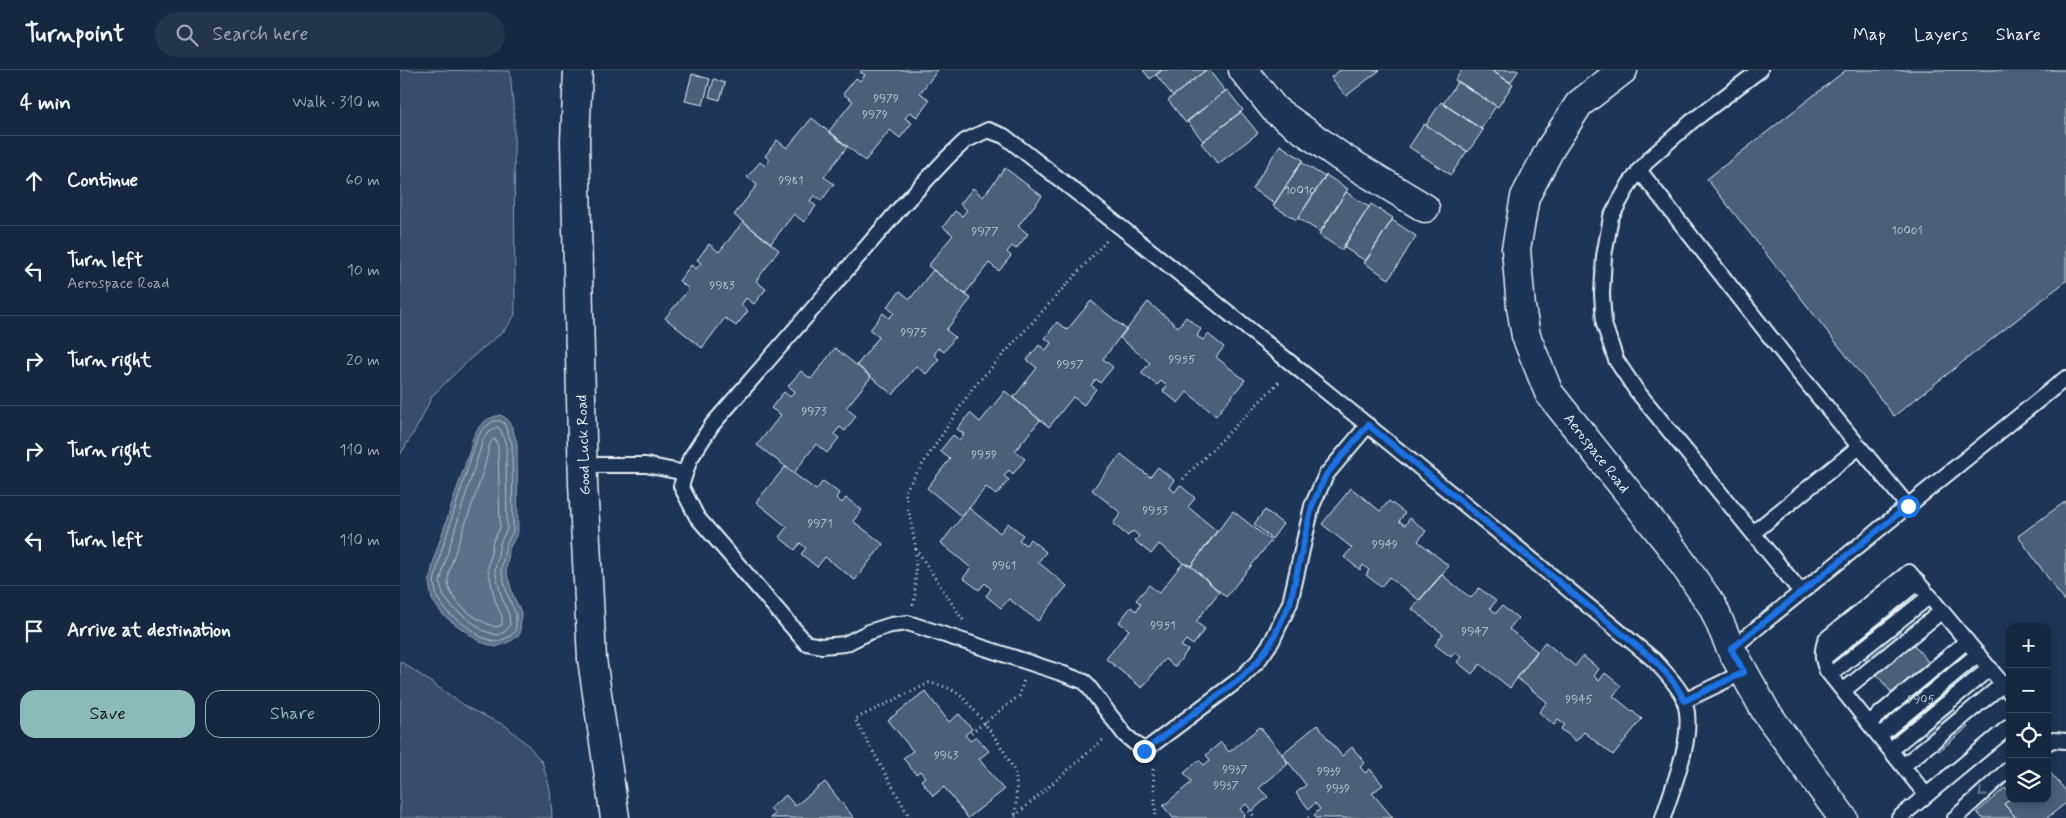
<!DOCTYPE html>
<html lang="en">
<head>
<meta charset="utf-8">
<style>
  body { margin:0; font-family:Mynerve,sans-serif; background:#23344c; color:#f1f3f6 }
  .controls { position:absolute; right:15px; bottom:15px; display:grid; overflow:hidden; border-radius:10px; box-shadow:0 2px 8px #0003 }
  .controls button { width:45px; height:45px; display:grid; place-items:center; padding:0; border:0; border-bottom:1px solid #35445a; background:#162841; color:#f1f3f6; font:25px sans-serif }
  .stop { position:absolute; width:15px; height:15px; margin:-11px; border:4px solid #1a73e8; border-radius:50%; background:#fff }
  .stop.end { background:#1a73e8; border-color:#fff; box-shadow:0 1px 5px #0008 }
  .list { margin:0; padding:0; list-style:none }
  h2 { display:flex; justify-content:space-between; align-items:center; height:65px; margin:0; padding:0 20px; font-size:21px }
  h2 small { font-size:16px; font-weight:400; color:#9ea6b1 }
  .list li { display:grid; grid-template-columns:32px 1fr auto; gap:15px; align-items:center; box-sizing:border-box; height:90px; padding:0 20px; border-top:1px solid #35445a }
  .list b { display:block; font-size:19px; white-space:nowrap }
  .list p { margin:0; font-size:16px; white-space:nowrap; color:#9ea6b1 }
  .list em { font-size:16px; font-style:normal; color:#9ea6b1 }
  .actions { display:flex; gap:10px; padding:15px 20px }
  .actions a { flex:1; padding:11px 0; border:1px solid #8bbbb9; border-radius:15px; text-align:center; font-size:18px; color:#8bbbb9 }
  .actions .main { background:#8bbbb9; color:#111 }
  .icon { flex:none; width:28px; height:28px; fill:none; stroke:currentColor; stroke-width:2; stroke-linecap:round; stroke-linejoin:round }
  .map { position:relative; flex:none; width:1666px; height:748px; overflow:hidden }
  header { display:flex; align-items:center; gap:30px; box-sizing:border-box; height:70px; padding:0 25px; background:#162841; border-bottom:1px solid #35445a }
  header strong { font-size:24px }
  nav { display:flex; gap:28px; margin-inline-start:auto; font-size:18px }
  .search { width:350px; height:45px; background:#23344c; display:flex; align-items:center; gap:12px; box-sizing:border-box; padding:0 18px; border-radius:28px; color:#9ea6b1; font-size:19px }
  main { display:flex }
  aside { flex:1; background:#162841 }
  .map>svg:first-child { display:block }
  .green { fill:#374d6c; stroke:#909fb2 }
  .water { fill:#5d7089; stroke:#95a4b5 }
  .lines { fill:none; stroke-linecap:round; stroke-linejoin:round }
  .shore { stroke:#b0bdcc; stroke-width:1 }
  .building { fill:#495e7a; stroke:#e8f1f8 }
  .service-casing { stroke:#e8f1f8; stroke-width:18 }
  .minor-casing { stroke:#e8f1f8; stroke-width:31 }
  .secondary-casing { stroke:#e8f1f8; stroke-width:31 }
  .path { stroke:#e8f1f8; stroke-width:3; stroke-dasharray:1 4; stroke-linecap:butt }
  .service { stroke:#1d3557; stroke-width:14 }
  .minor { stroke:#1d3557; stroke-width:28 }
  .secondary { stroke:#1d3557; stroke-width:28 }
  .oneway { stroke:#64778f }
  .route { stroke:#1a73e8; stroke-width:6 }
  .labels { text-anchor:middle; stroke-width:5; stroke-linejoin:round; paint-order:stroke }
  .number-label { font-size:12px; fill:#c0ccd8 }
  .street-label { font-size:15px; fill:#e8f1f8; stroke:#1d3557 }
</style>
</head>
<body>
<header>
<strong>Turnpoint</strong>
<div class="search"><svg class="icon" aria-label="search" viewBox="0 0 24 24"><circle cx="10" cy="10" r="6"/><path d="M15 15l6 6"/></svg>Search here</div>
<nav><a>Map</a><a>Layers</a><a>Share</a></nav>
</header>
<main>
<aside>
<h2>4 min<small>Walk · 310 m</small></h2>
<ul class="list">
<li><svg class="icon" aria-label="ahead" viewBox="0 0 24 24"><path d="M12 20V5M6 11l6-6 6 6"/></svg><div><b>Continue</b></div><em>60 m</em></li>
<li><svg class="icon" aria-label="left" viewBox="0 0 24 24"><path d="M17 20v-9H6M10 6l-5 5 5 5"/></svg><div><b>Turn left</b><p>Aerospace Road</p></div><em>10 m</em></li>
<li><svg class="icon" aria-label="right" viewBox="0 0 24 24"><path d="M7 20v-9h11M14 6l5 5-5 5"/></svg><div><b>Turn right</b></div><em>20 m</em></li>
<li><svg class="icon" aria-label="right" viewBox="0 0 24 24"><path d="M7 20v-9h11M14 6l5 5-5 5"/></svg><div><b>Turn right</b></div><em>110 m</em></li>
<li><svg class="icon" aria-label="left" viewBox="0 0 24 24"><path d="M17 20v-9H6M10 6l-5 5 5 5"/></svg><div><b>Turn left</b></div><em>110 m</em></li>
<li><svg class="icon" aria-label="arrive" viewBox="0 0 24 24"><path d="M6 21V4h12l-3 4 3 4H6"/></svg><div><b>Arrive at destination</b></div></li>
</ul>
<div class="actions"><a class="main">Save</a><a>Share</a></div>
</aside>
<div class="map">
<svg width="1666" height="748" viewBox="0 0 1666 748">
  <rect width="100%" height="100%" fill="#1d3557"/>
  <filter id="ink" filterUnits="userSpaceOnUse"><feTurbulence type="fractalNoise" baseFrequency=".02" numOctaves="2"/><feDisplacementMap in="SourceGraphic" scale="10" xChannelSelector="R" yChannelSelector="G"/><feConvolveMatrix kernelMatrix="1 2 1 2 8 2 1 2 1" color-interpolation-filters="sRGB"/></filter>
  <g filter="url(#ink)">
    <path class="green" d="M0,0L110,1L114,45L115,245L104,261L71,288L32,326L20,352L0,385Z
      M0,591L70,639L106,656L128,675L142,692L150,719L152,748H0Z"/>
    <path class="water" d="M101,345L107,349L112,357L117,373L118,462L110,477L106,500L113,525L121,542L120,564L111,571L96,577L80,572L44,546L32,530L29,512L35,485L70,380C73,362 81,348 101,345Z"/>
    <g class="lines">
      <path class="shore" d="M94,351H100L104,353L112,374L113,461L106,475L101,500L108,526L116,544V555L115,562L109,567L96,572L81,567L48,543L37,528L34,512L40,486L77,368L82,360Z
        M98,357L101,361L106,375L107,459L100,473L95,501L102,528L109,545L110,555L105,562L97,565L84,561L53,538L43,525L40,512L46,488L83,370L87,364Z
        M95,369L98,376L100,458L93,471L88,499L95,530L102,547V555L96,557C79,552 49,533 48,512C48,498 56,482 60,468C71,437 84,405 90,373Z"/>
    </g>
    <path class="building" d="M462,0H538L520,23L530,30L517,47L510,42L505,48L512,53L500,68L490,60L465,91L429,61L453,31L443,24L456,8L460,11L465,5L460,2Z
      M743,0H762L750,9Z
      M762,0H806L773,26L756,5Z
      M806,0H809L825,21L786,53L768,30Z
      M940,0H980L946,26L931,7Z
      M1062,0H1091L1113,14L1098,37L1055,10Z
      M1091,0H1119L1110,13Z
      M1446,0H1666V211L1494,346L1307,109Z
      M292,4L310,9L303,35L285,31Z
      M314,9L325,13L320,30L309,27Z
      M1058,11L1096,36L1081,59L1043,34Z
      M827,20L843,40L803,71L787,51Z
      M1041,32L1083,60L1068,82L1026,55Z
      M841,42L858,63L818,94L801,73Z
      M412,48L447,77L424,107L434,114L421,131L414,125L410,131L416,136L404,152L394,144L371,173L334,145L357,115L347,107L360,92L365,96L370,90L365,86L377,70L387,78Z
      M1024,54L1067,81L1051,105L1009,77Z
      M880,75L903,90L875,133L852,119Z
      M901,92L925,107L897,150L873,136Z
      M605,98L642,126L618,156L628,164L616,179L612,176L607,182L611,186L599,201L589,193L565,224L528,196L553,165L543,157L555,141L562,146L567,140L560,134L573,118L583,127Z
      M926,105L948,119L920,162L898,148Z
      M946,122L969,137L942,180L919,165Z
      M971,134L993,148L966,191L943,177Z
      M992,150L1016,166L989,209L964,193Z
      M343,152L379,180L356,211L366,219L354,234L346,228L341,235L348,241L336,256L325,248L302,278L265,248L289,219L279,211L291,195L296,199L301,193L297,190L309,174L319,182Z
      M533,200L571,229L546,260L555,267L544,282L538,278L534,285L539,289L526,304L516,296L493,325L457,295L479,267L470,260L483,243L489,248L494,243L487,237L500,221L510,229Z
      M691,231L726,259L703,289L713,297L700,313L696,309L691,315L696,319L684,335L673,327L649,357L613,328L637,298L627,290L639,275L646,280L651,273L645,268L657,252L667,260Z
      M748,232L778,257L786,247L801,259L797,266L803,270L808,264L824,277L816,287L845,310L816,346L787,322L778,333L763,321L767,316L761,311L757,315L741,303L750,293L720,268Z
      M435,278L471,307L446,338L456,346L445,361L440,357L434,364L439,368L427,383L416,374L394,403L357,375L381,345L371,338L384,322L390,327L395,321L388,316L401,301L411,309Z
      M605,321L640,350L615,381L625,389L613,404L609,400L604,406L609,410L596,425L586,417L562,447L527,418L550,389L540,381L553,365L559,370L564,364L557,359L570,343L580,352Z
      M721,384L750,407L758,397L774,410L769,417L775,422L780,415L795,428L788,437L817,461L791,496L783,493L759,474L751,484L735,471L739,466L733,461L728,466L713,454L721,443L692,420Z
      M385,397L416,420L423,411L439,423L436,428L442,433L446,428L462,440L453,451L483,474L455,510L425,487L417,497L401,484L406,478L400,473L395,480L379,467L387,457L356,432Z
      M951,418L980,441L989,431L1005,443L999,451L1005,455L1010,448L1026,461L1018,471L1049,496L1019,530L989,507L981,517L966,505L969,500L963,495L960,500L944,487L952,478L922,454Z
      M1666,431V533L1618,466Z
      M569,438L600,463L608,453L623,465L619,470L626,475L630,469L646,482L638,492L667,516L638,551L609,529L601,538L586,526L591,519L585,513L579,520L563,508L571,498L541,473Z
      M865,440L883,454L872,469L854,454Z
      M833,441L871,471L826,527L791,496Z
      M783,493L791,496L819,522L796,552L805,559L793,575L786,570L781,576L788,580L775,597L765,589L742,618L706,589L729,560L719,552L731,537L736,541L741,534L736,530L749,515L759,523Z
      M1042,505L1071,528L1079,518L1096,531L1090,538L1096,543L1102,536L1118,548L1109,559L1137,581L1110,618L1080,594L1072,604L1057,592L1061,587L1055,582L1051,587L1035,575L1043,564L1012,539Z
      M1476,532L1512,576L1514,575L1530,594L1521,601L1568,657L1539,681L1441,561Z
      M1145,572L1175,596L1183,586L1199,599L1194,606L1199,611L1205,603L1221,616L1213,626L1242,649L1213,685L1184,662L1176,671L1161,659L1165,655L1158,650L1154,655L1139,642L1147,632L1117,608Z
      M525,621L549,652L559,644L572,659L565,665L570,671L576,666L589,681L579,689L604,720L568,748L544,717L533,726L521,710L525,707L520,701L516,704L503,688L513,681L488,650Z
      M917,655L942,686L952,677L965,693L960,697L965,703L970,699L983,715L972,723L993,748H916L914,745L920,739L915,733L909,739L896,723L906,715L882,684Z
      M860,657L882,684L888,694L859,718L868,727L852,741L846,734L840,739L845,745L842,748H773L763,736L792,712L784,703L799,690L804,695L810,690L806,685L821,672L829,682Z
      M1647,699L1666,721V733L1647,748H1616L1604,734L1610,729H1647Z
      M425,712L454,748H370L375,744L370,738L386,725L395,736Z
      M1605,718L1610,723V729L1604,734L1616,748H1582L1577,742Z"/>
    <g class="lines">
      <g class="service-casing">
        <path id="service" d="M1360,0L1291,52L1249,89L1230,113L1211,147L1204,186L1202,224L1204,254L1216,290L1236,320L1401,522
          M1239,100L1397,301L1508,436
          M968,355L926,405L912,436L890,533L872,571L858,591L841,608L744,681L725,665L685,612L661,603L508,553L491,555L469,562L445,574L421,576L406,573L297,447L281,416L290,389L312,355L502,136L548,87L565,71L588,60L604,66C824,236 1039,413 1254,590C1263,600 1274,611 1281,623C1300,657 1273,714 1263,748
          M183,395H246L285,403
          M1353,463L1459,377
          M1331,579L1666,308
          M1423,589L1518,512
          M1430,605L1530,526
          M1443,621L1542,541
          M1284,631L1344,602
          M1469,653L1567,571
          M1479,666L1578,584
          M1647,673L1653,670L1666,671
          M1490,680L1590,598
          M1503,696L1603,614
          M1526,725L1427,601C1422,589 1421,581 1426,569L1509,502L1610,623
          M1499,748L1610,656
          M1555,748L1610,698"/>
      </g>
      <g class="minor-casing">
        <path id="minor" d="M843,0L875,40L941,87L1025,138
          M1223,0L1179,34L1150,79L1125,127L1116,179L1121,237L1126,266L1149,323L1270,475L1313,537L1331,579L1366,642L1443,748"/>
      </g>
      <g class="secondary-casing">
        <path id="secondary" d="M178,0L175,71L183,413L192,589L215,748"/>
      </g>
      <path class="path" d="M783,409L881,310
        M513,535L515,527L516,479
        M563,550L516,479L505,421L572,319L707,170
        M571,663L619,626L624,610
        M753,699L756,748
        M849,741L856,748
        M615,746L705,668
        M510,748L455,649L529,613C540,615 552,618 561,626C577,641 613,688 616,709C617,721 616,736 615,748
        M908,748L912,745"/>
      <use href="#service" class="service"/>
      <use href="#minor" class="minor"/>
      <use href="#secondary" class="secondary"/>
    </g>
    <defs><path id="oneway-chevron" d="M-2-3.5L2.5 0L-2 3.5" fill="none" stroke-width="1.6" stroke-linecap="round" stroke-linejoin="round" transform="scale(1.25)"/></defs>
    <use class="oneway" href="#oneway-chevron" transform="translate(1582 723) rotate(138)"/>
  </g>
  <g class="lines" filter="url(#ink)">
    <path class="route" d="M744,681L841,608L858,591L872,571L890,533L912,436L926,405L968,355L1254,590C1265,602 1278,615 1284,631L1344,602L1331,579L1508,436"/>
  </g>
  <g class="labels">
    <g class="number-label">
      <text x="486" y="32">9979</text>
      <text x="475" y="48">9979</text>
      <text x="391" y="114">9981</text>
      <text x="900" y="124">10010</text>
      <text x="1507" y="164">10001</text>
      <text x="585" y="165">9977</text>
      <text x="322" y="219">9983</text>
      <text x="514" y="266">9975</text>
      <text x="782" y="293">9955</text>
      <text x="670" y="298">9957</text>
      <text x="414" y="345">9973</text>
      <text x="584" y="388">9959</text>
      <text x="755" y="444">9953</text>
      <text x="420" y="457">9971</text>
      <text x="985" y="478">9949</text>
      <text x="604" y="499">9961</text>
      <text x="763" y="559">9951</text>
      <text x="1075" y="565">9947</text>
      <text x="1179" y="633">9945</text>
      <text x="1521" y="633">9905</text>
      <text x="546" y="689">9963</text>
      <text x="835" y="703">9937</text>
      <text x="929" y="705">9939</text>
      <text x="826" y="719">9937</text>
      <text x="938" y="722">9939</text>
    </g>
    <g class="street-label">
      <text transform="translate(183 375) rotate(-92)" y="5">Good Luck Road</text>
      <text transform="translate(1197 383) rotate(52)" y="5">Aerospace Road</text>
    </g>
  </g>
</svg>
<div class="controls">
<button>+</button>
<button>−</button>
<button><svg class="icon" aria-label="locate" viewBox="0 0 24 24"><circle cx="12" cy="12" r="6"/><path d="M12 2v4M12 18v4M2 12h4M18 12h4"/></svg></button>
<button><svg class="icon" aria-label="layers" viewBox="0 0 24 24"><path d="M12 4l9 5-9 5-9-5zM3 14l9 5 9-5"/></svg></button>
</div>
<div class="stop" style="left:1508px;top:436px"></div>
<div class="stop end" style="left:744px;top:681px"></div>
</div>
</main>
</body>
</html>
